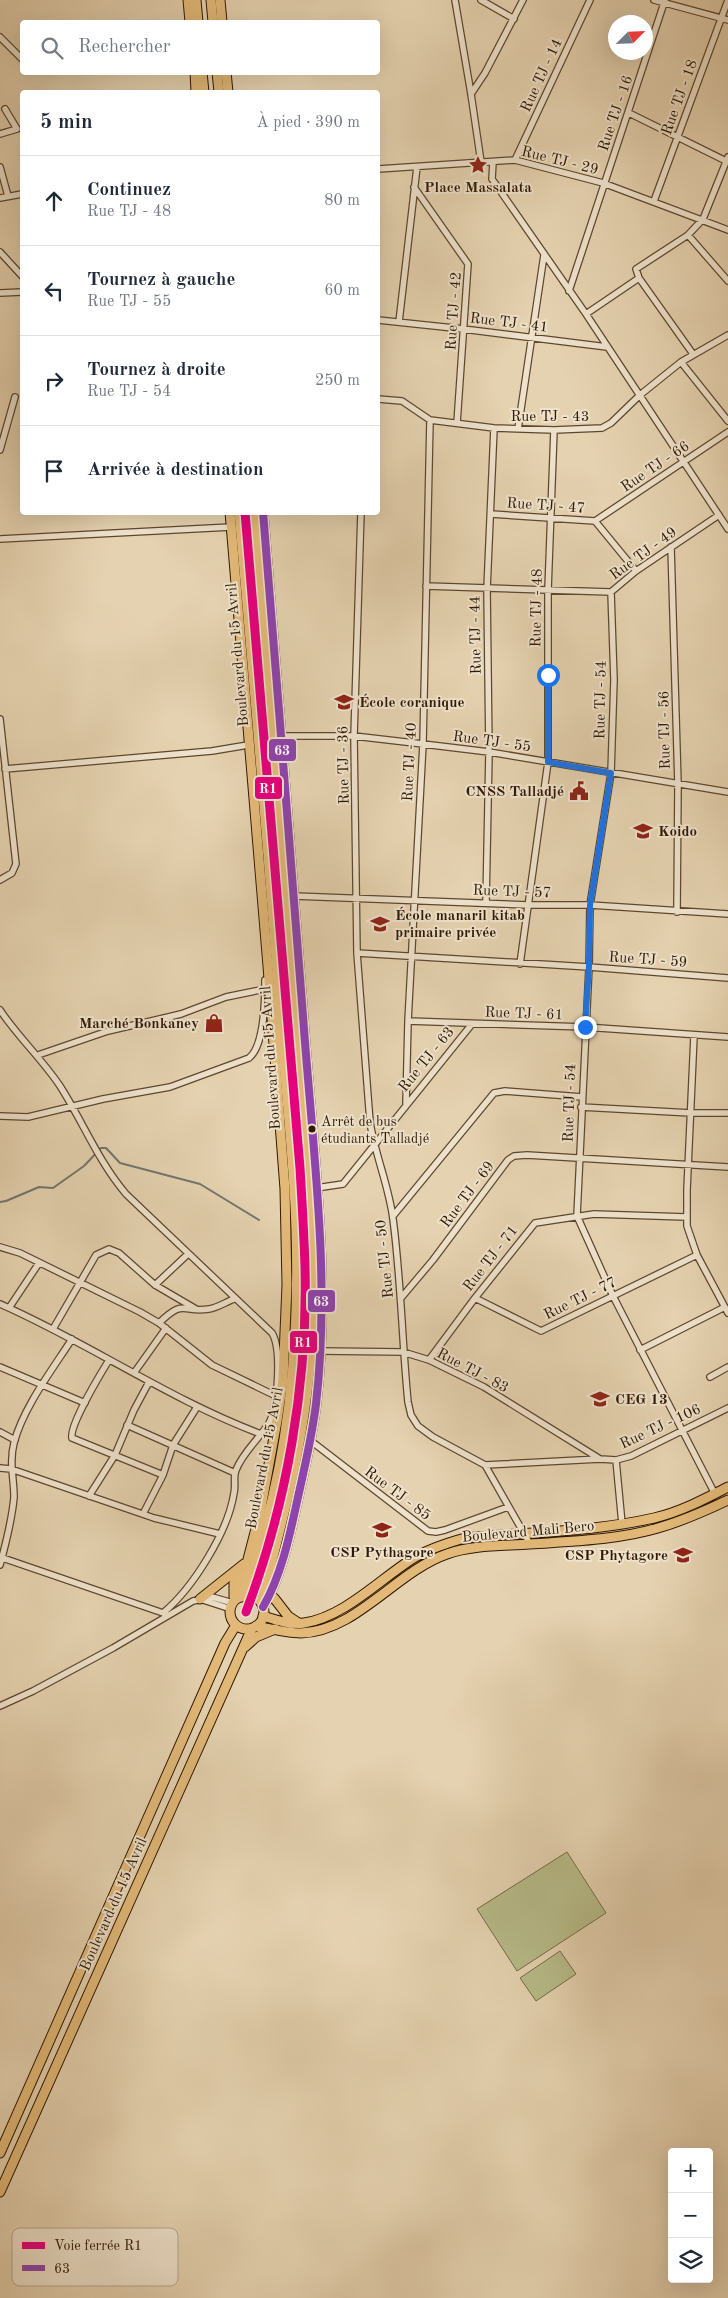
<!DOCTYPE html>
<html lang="fr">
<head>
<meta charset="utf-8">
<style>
  body { margin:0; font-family:"Old Standard TT",serif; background:#f6f6f7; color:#1f2937 }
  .controls { position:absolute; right:15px; bottom:15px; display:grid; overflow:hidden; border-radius:5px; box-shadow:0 5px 20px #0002 }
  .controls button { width:45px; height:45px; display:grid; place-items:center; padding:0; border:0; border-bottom:1px solid #e0e1e3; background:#fff; color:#1f2937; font:25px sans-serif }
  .compass { position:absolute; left:608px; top:15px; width:45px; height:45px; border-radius:50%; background:#fff; box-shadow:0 5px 20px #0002; rotate:66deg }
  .stop { position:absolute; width:15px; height:15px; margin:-11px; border:4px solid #1a73e8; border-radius:50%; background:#fff }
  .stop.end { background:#1a73e8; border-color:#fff; box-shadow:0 1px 5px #0008 }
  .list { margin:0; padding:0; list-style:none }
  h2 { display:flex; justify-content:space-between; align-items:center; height:65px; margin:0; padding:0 20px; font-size:21px }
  h2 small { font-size:16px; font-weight:400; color:#747a83 }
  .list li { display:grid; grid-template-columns:32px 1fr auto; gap:15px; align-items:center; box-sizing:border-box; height:90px; padding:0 20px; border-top:1px solid #e0e1e3 }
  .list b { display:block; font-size:19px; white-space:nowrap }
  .list p { margin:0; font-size:16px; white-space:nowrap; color:#747a83 }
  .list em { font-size:16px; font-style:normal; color:#747a83 }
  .icon { flex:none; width:28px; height:28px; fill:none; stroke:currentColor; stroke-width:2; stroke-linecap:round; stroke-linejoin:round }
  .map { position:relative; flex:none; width:728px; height:2298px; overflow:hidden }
  .search { position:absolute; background:#fff; box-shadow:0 5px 20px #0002; left:20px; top:20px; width:360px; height:55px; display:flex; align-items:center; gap:12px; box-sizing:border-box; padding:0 18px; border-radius:5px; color:#747a83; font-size:19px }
  .panel { position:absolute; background:#fff; box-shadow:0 5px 20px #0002; left:20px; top:90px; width:360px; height:425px; border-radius:5px }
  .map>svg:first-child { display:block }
  .park { fill:#b7bb89; stroke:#746a46 }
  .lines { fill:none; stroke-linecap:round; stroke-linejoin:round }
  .stream { stroke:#71766f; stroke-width:2 }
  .minor-casing { stroke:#5e472e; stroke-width:8 }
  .primary-casing { stroke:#311903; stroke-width:11 }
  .trunk-casing { stroke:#311903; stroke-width:11 }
  .minor { stroke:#eee2cc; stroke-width:5.5 }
  .primary { stroke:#e2b978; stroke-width:9 }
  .trunk { stroke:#e2b978; stroke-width:9 }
  .bus-1-casing { stroke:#eee2cc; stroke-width:11 }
  .bus-1 { stroke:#8e44ad; stroke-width:8 }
  .rail-1-casing { stroke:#eee2cc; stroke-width:12 }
  .rail-1 { stroke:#e5007d; stroke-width:9 }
  .route { stroke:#1a73e8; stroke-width:6 }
  .bus-dot { fill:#311903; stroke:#eee2cc; stroke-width:2 }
  .labels { text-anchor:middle; stroke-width:4; stroke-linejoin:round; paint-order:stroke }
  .bus-label { font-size:14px; fill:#311903; stroke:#eee2cc; text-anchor:start }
  .street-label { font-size:15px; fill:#311903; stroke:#eee2cc }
  .poi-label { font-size:15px; font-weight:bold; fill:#311903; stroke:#eee2cc; text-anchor:start }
  .key { fill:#eee2cc; stroke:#b5a690; stroke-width:1 }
  .key-label { font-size:14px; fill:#311903 }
  .line-badge { stroke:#eee2cc; stroke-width:2 }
  .badge-label { font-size:14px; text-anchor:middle; font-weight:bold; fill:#fff }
</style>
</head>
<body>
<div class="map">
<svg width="728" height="2298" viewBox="0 0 728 2298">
  <rect width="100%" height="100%" fill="#e5d2b0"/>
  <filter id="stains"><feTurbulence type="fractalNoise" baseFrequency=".004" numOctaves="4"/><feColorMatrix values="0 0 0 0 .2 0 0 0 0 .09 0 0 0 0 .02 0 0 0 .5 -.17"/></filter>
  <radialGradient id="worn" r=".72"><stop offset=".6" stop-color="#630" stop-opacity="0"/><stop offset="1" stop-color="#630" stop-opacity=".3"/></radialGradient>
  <path class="park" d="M567,1852L606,1913L517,1971L477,1909Z
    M560,1951L576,1974L536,2001L520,1978Z"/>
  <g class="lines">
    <path class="stream" d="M0,1202L6,1201L39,1187L53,1188L84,1166L101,1148H106L120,1163L200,1184L259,1220"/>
    <g class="minor-casing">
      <path id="minor" d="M455,0L471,94L481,162
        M481,0L514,19
        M654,0L728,20
        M0,37L22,59
        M471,94L485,73L523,0
        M629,113L728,162
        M0,134L17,129L5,109
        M515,160L590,0
        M493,162L492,179L586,314L728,529
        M0,167L8,196
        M378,169L515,160L603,183L728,230
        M414,187L468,264L457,423
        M0,198L22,194
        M654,201L728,0
        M688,235L728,281
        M0,252L22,276
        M569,291L665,0
        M0,293L22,292
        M586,314L639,278
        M378,320L463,329L607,347
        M399,322L417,167
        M693,354L639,278L636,269L688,235L703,219L728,157
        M681,362L728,421
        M378,399L402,401L430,420L494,428L554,430L602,428L611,423L640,395L681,362L728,335
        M518,429L544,255
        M0,450L15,397
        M361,512L354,736L357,953L370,1122C375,1155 389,1186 393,1219C401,1279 402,1341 408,1402L411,1415L418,1426L433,1437L485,1465L600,1459L616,1460L631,1456L728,1408
        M491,514L595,521L636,571
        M595,521L728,432
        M0,539L231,527
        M671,547L678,784L677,912
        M426,586L611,592L636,571L719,515
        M611,592L614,680L611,773L590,905L589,967L577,1216L613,1296L715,1494
        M0,719L16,864L12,873L0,880
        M281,736H354L423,744L489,752L728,792
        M5,769L212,751L248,745
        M294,896L528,905H590L728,914
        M486,903L489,752L487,589L494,428
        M357,953L589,967L728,978
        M520,964L548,762V590L554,430
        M0,1010C18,1037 42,1059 60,1086C83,1122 98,1161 126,1194L272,1333C282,1349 278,1407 269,1423C259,1439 243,1452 236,1470C233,1477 236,1485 234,1493C228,1532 193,1588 163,1613
        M408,1021L585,1027L728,1037
        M694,1036L687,1190V1226L697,1255L728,1313
        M38,1055L108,1031L181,1014L226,997L265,989
        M406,1104L408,1021L423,744L430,420
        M581,1107L691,1113H728
        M0,1116L28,1117L103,1099L170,1087L249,1058C265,1045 265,999 265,980
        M316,1188L343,1184L472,1024
        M393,1216L494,1093L505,1091L582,1097
        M0,1247L20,1253L140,1312L159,1323L212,1365L276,1396
        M155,1285L188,1254
        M401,1298L433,1260L508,1160L514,1156L527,1155L728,1167
        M475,1298L541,1331L697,1255
        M0,1304C89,1343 170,1400 261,1434
        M9,1308L39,1263
        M159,1323C185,1298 181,1313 209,1309C217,1308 226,1302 234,1299
        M53,1329L96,1255L109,1249L119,1253L155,1285L196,1309
        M640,1350L725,1307
        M320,1351L403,1352L429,1360L484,1387L600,1459
        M109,1360C101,1373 69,1426 72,1438L163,1475
        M429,1360L475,1298L535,1223L594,1214L686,1217
        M0,1367L85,1403
        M134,1373L166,1328
        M710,1377L728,1367
        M127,1425L235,1473
        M0,1432L15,1440
        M311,1441L428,1531L436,1532L445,1530L508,1507
        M616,1460L622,1524
        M485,1465L530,1544
        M0,1468L11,1469L154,1518L220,1534
        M89,1496L115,1455L134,1410L149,1382
        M143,1514L163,1475L173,1445L197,1407
        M0,1557L166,1614
        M0,1565C6,1543 12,1520 14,1497C14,1479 9,1462 14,1443C23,1408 52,1370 72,1339
        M200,1599L231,1609
        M0,1706L33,1691L113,1648L193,1601L212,1597L233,1603"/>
    </g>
    <g class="primary-casing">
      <path id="primary" d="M188,0L190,22
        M220,0L222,22
        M195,72L196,92
        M226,72L228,92
        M230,512L268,966L285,1189L287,1285L283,1380L277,1421L260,1513L238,1598
        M234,1597V1583L242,1567
        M274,1598L288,1616L297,1622
        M200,1599L244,1564
        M263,1607C282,1574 290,1534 298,1497C305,1466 312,1436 316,1404C331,1276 312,1144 303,1016C291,848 276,680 263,512
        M263,1616C276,1620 291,1625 304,1623C344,1617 379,1580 412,1559C428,1549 447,1543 465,1538C528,1532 593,1532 654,1518C680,1512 705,1499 728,1487
        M256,1626C271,1629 287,1633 301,1633C355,1632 397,1571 447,1554C472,1545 503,1546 530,1544C572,1541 617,1540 658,1528C682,1521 705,1511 728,1500"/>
    </g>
    <g class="trunk-casing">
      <path id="trunk" d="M196,0L198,22
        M211,0L213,22
        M202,72L204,92
        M217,72L219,92
        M239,512C254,684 269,856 281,1027C286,1095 294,1162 296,1230C300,1354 287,1481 242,1597
        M254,512C268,678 282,843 295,1008C304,1121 318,1236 311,1349C306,1436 283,1519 261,1603
        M230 1612a17 17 0 1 1 34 0a17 17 0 1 1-34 0Z
        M245,1647L256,1637L275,1629
        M0,2153L225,1643L236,1625
        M0,2192L252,1628"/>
    </g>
    <use href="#minor" class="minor"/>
    <use href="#primary" class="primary"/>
    <use href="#trunk" class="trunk"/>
    <g class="bus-1-casing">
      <path id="bus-1" d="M263,1607C282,1574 290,1534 298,1497C305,1466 312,1436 316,1404C331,1276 312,1144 303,1016C291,848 276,680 263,512"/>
    </g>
    <use href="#bus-1" class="bus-1"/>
    <g class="rail-1-casing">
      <path id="rail-1" d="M245,512L300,1168C302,1201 304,1234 305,1267C308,1382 287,1504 246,1612"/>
    </g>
    <use href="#rail-1" class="rail-1"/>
  </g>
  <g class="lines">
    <path class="route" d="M548,675V762L611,773L590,905L589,966L585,1027"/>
  </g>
  <defs>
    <g id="sight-bare" transform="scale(1.5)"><path d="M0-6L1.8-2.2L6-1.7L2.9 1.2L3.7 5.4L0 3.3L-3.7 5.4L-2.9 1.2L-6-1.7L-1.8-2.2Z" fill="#8f2418" stroke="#eee2cc" stroke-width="2.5" paint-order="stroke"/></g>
    <g id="school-bare" transform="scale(1.5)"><path d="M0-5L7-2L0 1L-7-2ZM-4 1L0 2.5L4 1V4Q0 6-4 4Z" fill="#8f2418" stroke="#eee2cc" stroke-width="2.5" paint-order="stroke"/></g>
    <g id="civic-bare" transform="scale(1.5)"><path d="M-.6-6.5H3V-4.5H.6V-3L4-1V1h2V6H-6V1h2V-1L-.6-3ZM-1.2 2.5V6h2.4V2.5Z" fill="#8f2418" stroke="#eee2cc" stroke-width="2.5" paint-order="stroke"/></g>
    <g id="shop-bare" transform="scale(1.5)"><path d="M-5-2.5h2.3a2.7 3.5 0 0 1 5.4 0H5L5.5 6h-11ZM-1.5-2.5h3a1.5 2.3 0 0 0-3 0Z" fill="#8f2418" stroke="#eee2cc" stroke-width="2.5" paint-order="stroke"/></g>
  </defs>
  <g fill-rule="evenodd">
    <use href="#sight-bare" x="478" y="165"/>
    <use href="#school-bare" x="344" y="702"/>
    <use href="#civic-bare" x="579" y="791"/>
    <use href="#school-bare" x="643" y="831"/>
    <use href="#school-bare" x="380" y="924"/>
    <use href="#shop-bare" x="214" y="1023"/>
    <use href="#school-bare" x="600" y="1399"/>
    <use href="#school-bare" x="382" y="1530"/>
    <use href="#school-bare" x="683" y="1555"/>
  </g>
  <circle class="bus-dot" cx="312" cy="1129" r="4.5"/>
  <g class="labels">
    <g class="bus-label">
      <text x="321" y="1126">Arrêt de bus<tspan x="321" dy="17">étudiants Talladjé</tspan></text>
    </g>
    <g class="street-label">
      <text transform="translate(541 75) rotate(-65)" y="5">Rue TJ - 14</text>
      <text transform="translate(679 97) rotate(-70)" y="5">Rue TJ - 18</text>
      <text transform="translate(615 113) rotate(-71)" y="5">Rue TJ - 16</text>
      <text transform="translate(560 160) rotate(14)" y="5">Rue TJ - 29</text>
      <text transform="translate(453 311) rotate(-86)" y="5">Rue TJ - 42</text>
      <text transform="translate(509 322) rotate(7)" y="5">Rue TJ - 41</text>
      <text x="550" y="421">Rue TJ - 43</text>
      <text transform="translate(655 466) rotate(-34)" y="5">Rue TJ - 66</text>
      <text transform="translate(546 505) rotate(4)" y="5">Rue TJ - 47</text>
      <text transform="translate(643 553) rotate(-36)" y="5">Rue TJ - 49</text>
      <text transform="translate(536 608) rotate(-89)" y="5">Rue TJ - 48</text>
      <text transform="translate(475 635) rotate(-91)" y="5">Rue TJ - 44</text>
      <text transform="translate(237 655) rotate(-95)" y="5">Boulevard du 15 Avril</text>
      <text transform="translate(600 700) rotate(-89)" y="5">Rue TJ - 54</text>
      <text transform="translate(664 730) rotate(-91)" y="5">Rue TJ - 56</text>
      <text transform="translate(492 741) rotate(8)" y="5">Rue TJ - 55</text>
      <text transform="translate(409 762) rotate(-87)" y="5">Rue TJ - 40</text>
      <text transform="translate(343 765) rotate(-91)" y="5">Rue TJ - 36</text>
      <text transform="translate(512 891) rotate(2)" y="5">Rue TJ - 57</text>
      <text transform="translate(648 959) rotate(4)" y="5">Rue TJ - 59</text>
      <text transform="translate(524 1013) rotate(2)" y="5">Rue TJ - 61</text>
      <text transform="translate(270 1058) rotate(-94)" y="5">Boulevard du 15 Avril</text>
      <text transform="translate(426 1059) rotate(-51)" y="5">Rue TJ - 63</text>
      <text transform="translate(569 1103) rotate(-88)" y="5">Rue TJ - 54</text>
      <text transform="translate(467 1194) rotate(-53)" y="5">Rue TJ - 69</text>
      <text transform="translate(490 1258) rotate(-52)" y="5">Rue TJ - 71</text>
      <text transform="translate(384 1259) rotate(-96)" y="5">Rue TJ - 50</text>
      <text transform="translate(580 1298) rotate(-26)" y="5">Rue TJ - 77</text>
      <text transform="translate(473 1370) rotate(28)" y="5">Rue TJ - 83</text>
      <text transform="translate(660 1426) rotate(-25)" y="5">Rue TJ - 106</text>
      <text transform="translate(264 1458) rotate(-79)" y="5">Boulevard du 15 Avril</text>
      <text transform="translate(398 1493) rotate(37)" y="5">Rue TJ - 85</text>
      <text transform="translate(528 1531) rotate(-5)" y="5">Boulevard Mali Bero</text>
      <text transform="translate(113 1904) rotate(-66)" y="5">Boulevard du 15 Avril</text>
    </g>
    <g class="poi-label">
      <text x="478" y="192" text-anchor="middle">Place Massalata</text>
      <text x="359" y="707">École coranique</text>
      <text x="564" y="796" text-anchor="end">CNSS Talladjé</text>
      <text x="658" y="836">Koido</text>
      <text x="395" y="920">École manaril kitab<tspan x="395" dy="17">primaire privée</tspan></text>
      <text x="199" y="1028" text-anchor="end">Marché Bonkaney</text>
      <text x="615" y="1404">CEG 13</text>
      <text x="382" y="1557" text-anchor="middle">CSP Pythagore</text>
      <text x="668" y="1560" text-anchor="end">CSP Phytagore</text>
    </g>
  </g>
  <rect x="12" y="2228" width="166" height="58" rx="8" class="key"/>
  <rect x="22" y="2242" width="23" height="7" fill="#e5007d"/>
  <rect x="22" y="2265" width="23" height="6" fill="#8e44ad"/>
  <g class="key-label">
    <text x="54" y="2250">Voie ferrée R1</text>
    <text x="54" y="2273">63</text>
  </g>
  <g class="line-badge">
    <rect x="268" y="738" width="29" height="24" rx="5" fill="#8e44ad"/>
    <rect x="254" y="776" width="29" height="24" rx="5" fill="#e5007d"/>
    <rect x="307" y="1289" width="29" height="24" rx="5" fill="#8e44ad"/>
    <rect x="289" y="1330" width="29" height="24" rx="5" fill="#e5007d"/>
  </g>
  <g class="badge-label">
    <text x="282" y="755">63</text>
    <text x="268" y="793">R1</text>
    <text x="321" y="1306">63</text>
    <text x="303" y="1347">R1</text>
  </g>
  <rect width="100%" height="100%" filter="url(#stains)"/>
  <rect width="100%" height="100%" fill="url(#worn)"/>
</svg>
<div class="controls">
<button>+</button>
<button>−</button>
<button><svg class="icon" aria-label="layers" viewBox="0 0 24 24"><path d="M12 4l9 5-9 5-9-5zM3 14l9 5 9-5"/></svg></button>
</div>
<svg class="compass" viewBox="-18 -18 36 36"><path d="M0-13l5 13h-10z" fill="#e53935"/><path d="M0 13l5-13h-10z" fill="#747a83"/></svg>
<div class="stop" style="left:548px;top:675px"></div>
<div class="stop end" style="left:585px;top:1027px"></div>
<div class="search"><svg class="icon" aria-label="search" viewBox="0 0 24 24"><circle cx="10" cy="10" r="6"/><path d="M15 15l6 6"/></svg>Rechercher</div>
<section class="panel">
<h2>5 min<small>À pied · 390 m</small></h2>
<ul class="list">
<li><svg class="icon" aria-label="ahead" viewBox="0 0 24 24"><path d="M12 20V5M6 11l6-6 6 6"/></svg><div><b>Continuez</b><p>Rue TJ - 48</p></div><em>80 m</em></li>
<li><svg class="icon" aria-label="left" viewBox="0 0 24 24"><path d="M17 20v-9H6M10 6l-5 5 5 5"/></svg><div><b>Tournez à gauche</b><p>Rue TJ - 55</p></div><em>60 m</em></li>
<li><svg class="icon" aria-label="right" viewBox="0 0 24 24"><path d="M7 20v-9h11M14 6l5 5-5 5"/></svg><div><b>Tournez à droite</b><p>Rue TJ - 54</p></div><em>250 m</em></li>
<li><svg class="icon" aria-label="arrive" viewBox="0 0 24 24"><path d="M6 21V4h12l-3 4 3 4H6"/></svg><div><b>Arrivée à destination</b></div></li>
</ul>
</section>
</div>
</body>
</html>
